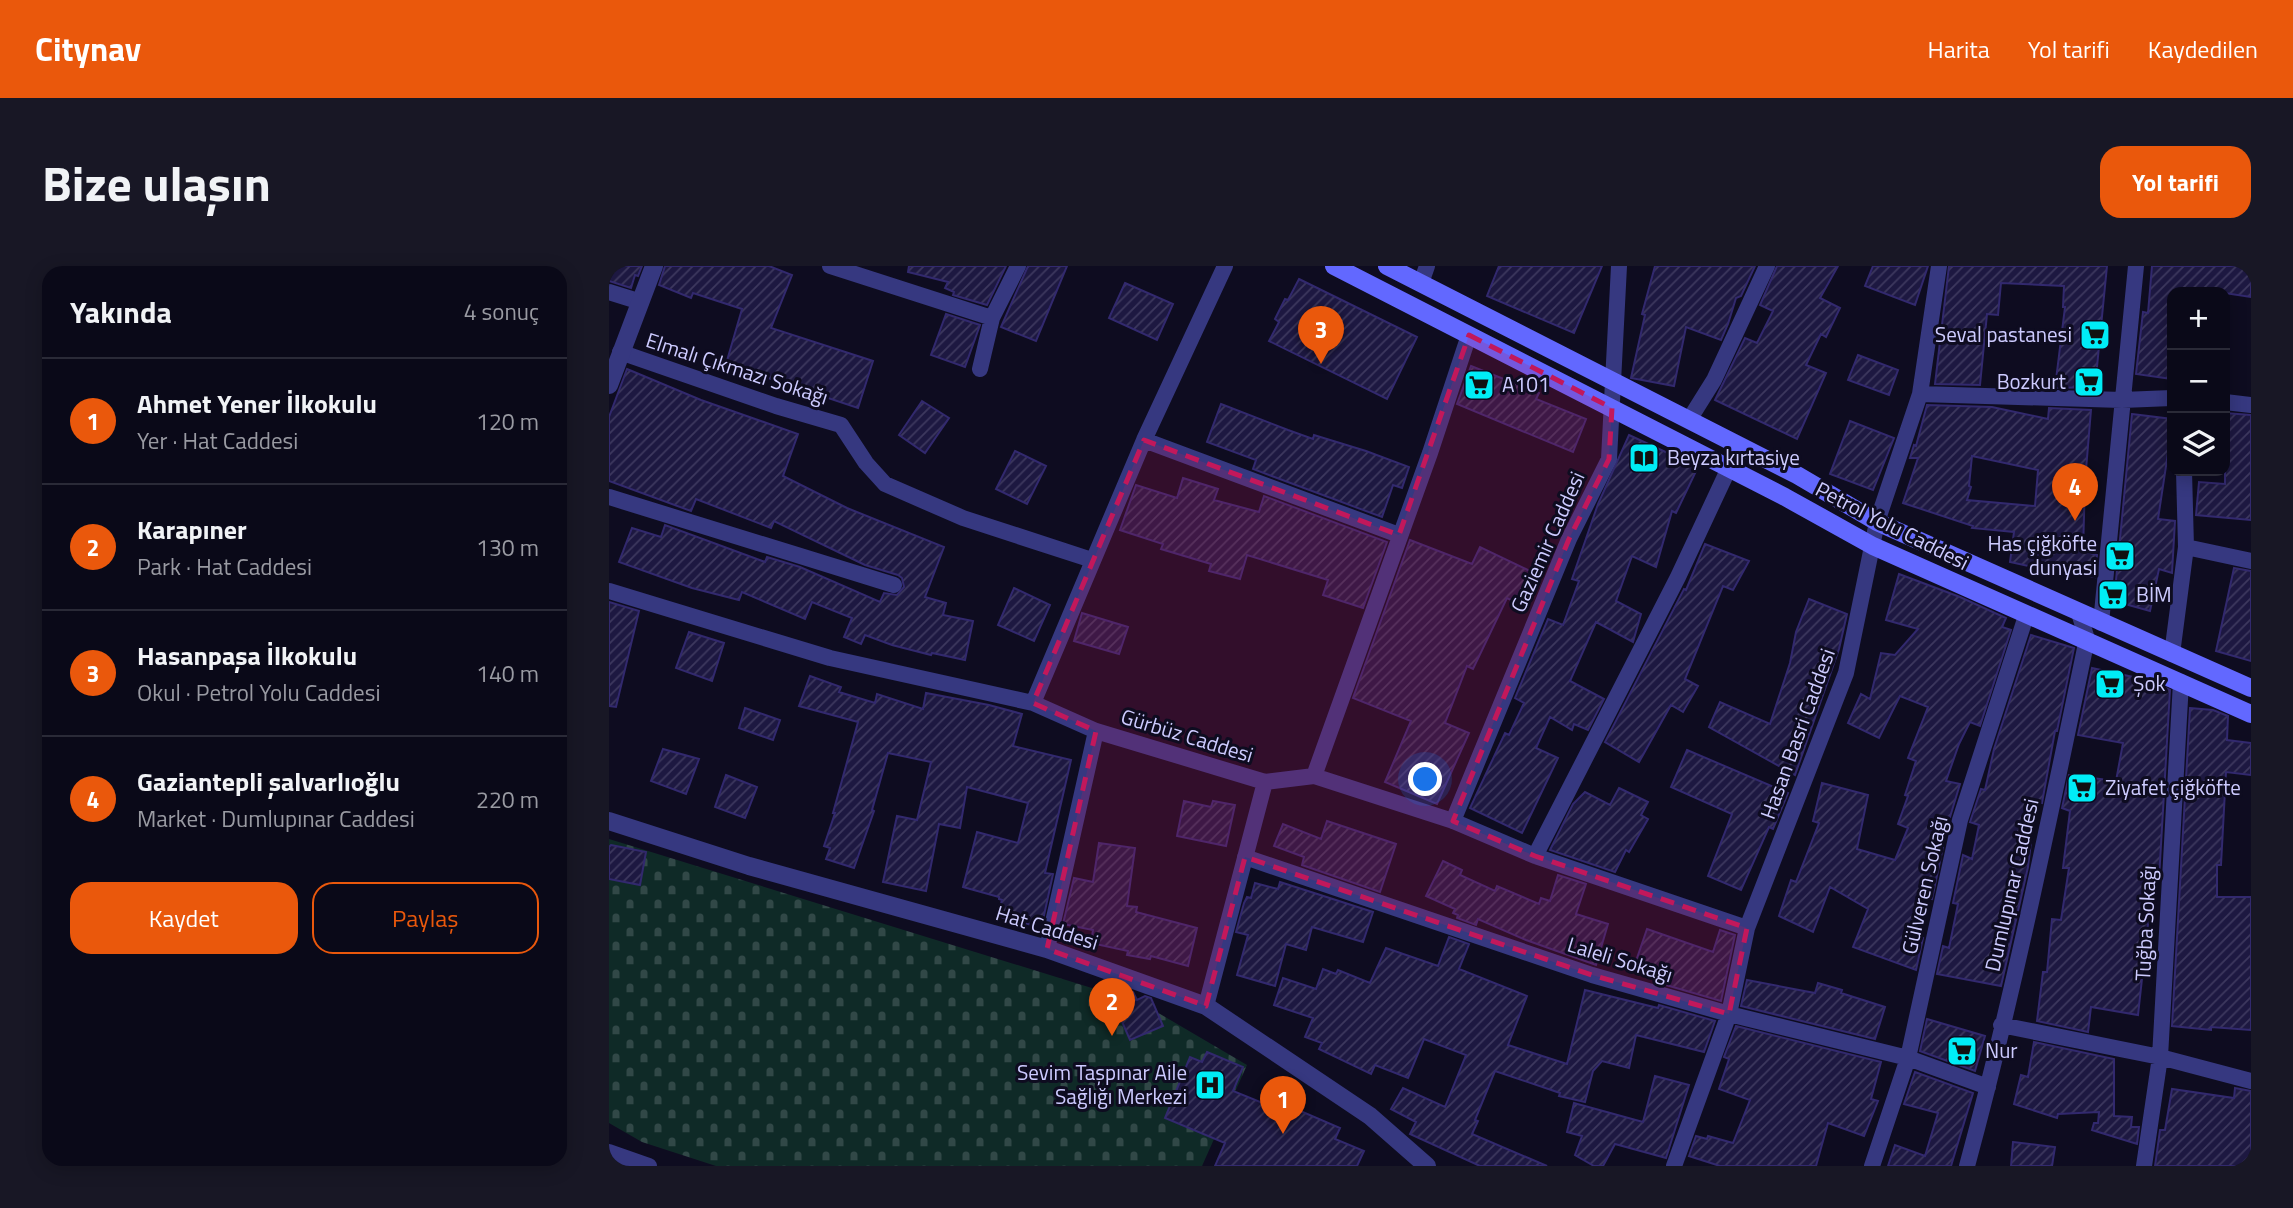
<!DOCTYPE html>
<html lang="tr">
<head>
<meta charset="utf-8">
<style>
  body { margin:0; font-family:"Titillium Web",sans-serif; background:#181725; color:#f1f3f6 }
  .controls { position:absolute; right:21px; top:21px; display:grid; overflow:hidden; border-radius:14px; box-shadow:0 4px 18px #0003 }
  .controls button { width:63px; height:63px; display:grid; place-items:center; padding:0; border:0; border-bottom:2px solid #2a2a37; background:#0a0918; color:#f1f3f6; font:35px sans-serif }
  .you { position:absolute; left:817px; top:514px; width:24px; height:24px; margin:-18px; border:5px solid #fff; border-radius:50%; background:#1a73e8; box-shadow:0 0 0 10px #1a73e833 }
  .badge { display:grid; place-items:center; width:46px; height:46px; border-radius:50%; background:#ea580c; color:#fff; font-size:23px; font-weight:700 }
  .pin { position:absolute; translate:-50% -58px; filter:drop-shadow(0 2px 4px #0008) }
  .pin::after { content:''; position:absolute; top:37px; width:24px; height:21px; background:inherit; clip-path:polygon(0 0,100% 0,50% 100%) }
  .list { margin:0; padding:0; list-style:none }
  h2 { display:flex; justify-content:space-between; align-items:center; height:91px; margin:0; padding:0 28px; font-size:30px }
  h2 small { font-size:23px; font-weight:400; color:#999aa2 }
  .list li { display:grid; grid-template-columns:46px 1fr auto; gap:21px; align-items:center; box-sizing:border-box; height:126px; padding:0 28px; border-top:2px solid #2a2a37 }
  .list b { display:block; font-size:26px; white-space:nowrap }
  .list p { margin:0; font-size:23px; white-space:nowrap; color:#999aa2 }
  .list em { font-size:23px; font-style:normal; color:#999aa2 }
  .actions { display:flex; gap:14px; padding:21px 28px }
  .actions a { flex:1; padding:16px 0; border:2px solid #ea580c; border-radius:21px; text-align:center; font-size:24px; color:#ea580c }
  .actions .main { background:#ea580c; color:#fff }
  .icon { flex:none; width:38px; height:38px; fill:none; stroke:currentColor; stroke-width:2; stroke-linecap:round; stroke-linejoin:round }
  .map { position:relative; flex:none; width:1642px; height:900px; overflow:hidden; border-radius:21px }
  header { display:flex; align-items:center; gap:42px; box-sizing:border-box; height:98px; padding:0 35px; background:#ea580c; color:#fff }
  header strong { font-size:33px }
  nav { display:flex; gap:38px; margin-inline-start:auto; font-size:24px }
  .intro { display:flex; align-items:center; justify-content:space-between; box-sizing:border-box; height:168px; padding:0 42px }
  h1 { margin:0; font-size:49px }
  .button { padding:18px 32px; border-radius:21px; background:#ea580c; color:#fff; font-size:24px; font-weight:700 }
  main { display:flex; gap:42px; padding:0 42px }
  aside { flex:1; background:#0a0918; border-radius:21px; box-shadow:0 4px 18px #0003 }
  .map>svg:first-child { display:block }
  .cemetery { fill:url(#cemetery-stones) }
  .building { fill:url(#building-hatch); stroke:#32296e; stroke-width:2; fill-rule:evenodd }
  .lines { fill:none; stroke-linecap:round; stroke-linejoin:round }
  .minor { stroke:#363880; stroke-width:16 }
  .tertiary { stroke:#363880; stroke-width:18 }
  .secondary { stroke:#6268ff; stroke-width:18 }
  .marked { fill:#c2185b; fill-opacity:0.2; stroke:#c2185b; stroke-width:5; stroke-dasharray:14 9; stroke-linejoin:round }
  .labels { text-anchor:middle; stroke-width:6; stroke-linejoin:round; paint-order:stroke }
  .poi-label { font-size:21px; fill:#cdcbff; stroke:#0e0c20; text-anchor:start }
  .street-label { font-size:21px; fill:#cdcbff; stroke:#0e0c20 }
</style>
</head>
<body>
<header>
<strong>Citynav</strong>
<nav><a>Harita</a><a>Yol tarifi</a><a>Kaydedilen</a></nav>
</header>
<div class="intro"><h1>Bize ulaşın</h1><a class="button">Yol tarifi</a></div>
<main>
<aside>
<h2>Yakında<small>4 sonuç</small></h2>
<ul class="list">
<li><span class="badge">1</span><div><b>Ahmet Yener İlkokulu</b><p>Yer · Hat Caddesi</p></div><em>120 m</em></li>
<li><span class="badge">2</span><div><b>Karapıner</b><p>Park · Hat Caddesi</p></div><em>130 m</em></li>
<li><span class="badge">3</span><div><b>Hasanpaşa İlkokulu</b><p>Okul · Petrol Yolu Caddesi</p></div><em>140 m</em></li>
<li><span class="badge">4</span><div><b>Gaziantepli şalvarlıoğlu</b><p>Market · Dumlupınar Caddesi</p></div><em>220 m</em></li>
</ul>
<div class="actions"><a class="main">Kaydet</a><a>Paylaş</a></div>
</aside>
<div class="map">
<svg width="1642" height="900" viewBox="0 0 1642 900">
  <defs>
    <pattern id="cemetery-stones" width="16" height="16" patternUnits="userSpaceOnUse" patternTransform="scale(1.75)"><rect width="16" height="16" fill="#0f2a27"/><path d="M2 7V4a2 2 0 0 1 4 0v3zM10 15v-3a2 2 0 0 1 4 0v3z" fill="#314847"/></pattern>
    <pattern id="building-hatch" width="6" height="6" patternUnits="userSpaceOnUse" patternTransform="scale(1.75)"><rect width="6" height="6" fill="#1d1841"/><path d="M-1 1l2-2M0 6l6-6M5 7l2-2" fill="none" stroke="#3d385e"/></pattern>
  </defs>
  <rect width="100%" height="100%" fill="#0e0c20"/>
  <path class="cemetery" d="M0,573L486,723L546,745L638,799L593,900H107L33,876L0,857Z"/>
  <path class="building" d="M0,0H33L29,10L26,9L22,22L0,15Z
    M56,0H160L183,9L162,62L264,95L249,142L117,98L133,43L84,27L82,32L50,19Z
    M300,0H397L378,39L344,29L345,26L336,22L339,16L299,6Z
    M419,0H458L427,75L392,61Z
    M890,0H993L965,67L878,30Z
    M1046,0H1146L1132,30L1127,32L1119,58L1112,74L1077,61L1065,120L1022,112L1036,49L1033,48Z
    M1168,0H1229L1211,32L1231,42L1217,71L1212,68L1197,99L1217,107L1188,173L1106,134L1136,72L1148,77L1164,45L1151,39Z
    M1264,0H1319L1306,39L1256,20Z
    M1340,0H1498L1486,121L1446,122L1456,41H1454L1455,20L1392,17L1389,49L1378,48L1371,119L1326,118Z
    M1543,0H1642V31L1596,24L1595,26H1563V113L1527,108L1534,46L1539,47Z
    M690,13L808,71L778,133L660,75L670,56L666,53L676,33L679,34Z
    M516,17L564,38L548,74L500,52Z
    M337,48L371,59L356,101L322,89Z
    M1249,89L1289,104L1280,129L1239,114Z
    M862,100L930,127L927,133L977,153L964,186L848,138Z
    M18,103L92,134L189,168L174,210L238,242L335,281L316,331L337,337L334,349L364,355L356,394L323,387L322,389L283,379L256,369L252,378L235,371L243,352L203,336L196,353L133,326L130,334L83,322L10,296L23,262L52,271L56,259L156,296L158,291L191,301L271,336L275,327L288,329L295,321L293,312L289,309L256,299L165,255L162,262L87,233L82,245L0,215V151Z
    M313,135L340,152L316,187L290,169Z
    M612,138L679,164L704,173L705,169L757,185L800,201L793,222L784,219L773,251L644,203L647,194L598,176Z
    M1318,139L1383,141L1439,153L1440,142L1482,144L1476,216L1474,285L1488,289L1486,311L1437,304L1401,296L1405,266L1363,262L1364,260L1294,237L1309,192H1301L1305,179L1307,180ZM1363,190L1429,204L1426,240L1358,234L1362,221L1360,220Z
    M1616,147L1642,149V254L1587,249L1590,216L1616,218Z
    M1523,148L1563,153V188L1559,187L1549,253L1566,255L1563,307L1550,303L1541,345L1505,335Z
    M1241,155L1285,172L1264,224L1221,208Z
    M1020,169L1089,201L1067,247L1063,245L1047,301L1023,290L1007,335L1032,348L1024,376L987,356L961,415L995,433L979,464L965,458L963,464L941,451L927,482L949,492L913,567L861,542L896,467L900,469L915,437L906,432L939,353L954,359L970,315L963,313L989,238Z
    M406,185L437,200L418,238L387,223Z
    M574,212L609,223L605,234L650,246L655,230L778,276L754,342L714,329L719,314L638,289L631,313L600,305L602,298L552,283L554,278L511,264L527,219L568,232Z
    M801,274L863,298L871,281L921,305L906,336L898,332L864,403L858,400L836,457L860,467L828,538L776,516L802,455L744,432Z
    M1096,278L1140,295L1124,324L1114,320L1076,413L1089,420L1074,446L1062,439L1030,496L996,476L1075,323L1077,324Z
    M1625,302L1642,305V395L1607,385Z
    M1290,308L1351,331L1397,352L1393,361L1402,364L1371,460L1361,456L1350,478L1337,515L1351,518L1341,551H1338L1328,578L1334,581L1323,633L1318,632L1306,670L1314,672L1307,704L1244,681L1259,643L1221,621L1204,666L1170,650L1182,614L1187,616L1210,557L1204,555L1213,517L1259,529L1248,583L1286,594L1299,562L1289,558L1299,530L1296,529L1307,495L1299,492L1319,441L1291,430L1270,472L1239,457L1252,428L1261,433L1272,387L1286,389L1309,363L1277,354Z
    M405,322L441,339L425,375L389,359Z
    M1200,333L1238,348L1230,383L1186,509L1100,461L1111,436L1161,458L1181,397L1187,366Z
    M0,336L30,345L7,441L0,440Z
    M473,347L519,361L510,388L465,375Z
    M80,366L115,377L103,415L67,402Z
    M1422,369L1465,382L1448,465H1446L1433,537L1426,535L1419,576H1422L1419,601L1392,720L1328,708L1334,680L1340,682L1349,638L1344,637L1354,589L1363,593L1370,559L1361,556L1372,523L1376,524L1385,483Z
    M1483,402L1538,414L1561,424L1550,613H1544L1529,749L1482,741L1479,766L1428,755L1434,706H1438L1443,653L1452,654L1460,602H1454L1461,545L1453,542L1460,509L1507,515L1514,477L1469,469Z
    M201,410L232,421L230,426L266,437L268,428L314,443L317,427L380,439L413,448L404,480L462,494L436,607L444,608L434,654L425,652L423,659L388,650L393,634L390,633V631L354,621L368,566L409,577L419,537L358,521L351,562L330,558L317,625L274,616L288,550L308,554L322,496L279,487L263,544L265,545L245,602L217,593L221,582L215,580L226,547H224L249,456L190,440Z
    M136,442L171,454L164,474L130,462Z
    M1581,442L1604,444L1619,450L1618,474L1642,477V509L1617,506L1612,599H1608V631H1642V764L1602,761V764L1563,760Z
    M54,483L90,493L77,528L42,515Z
    M1078,484L1179,527L1164,563L1160,561L1132,624L1099,610L1123,548L1062,521Z
    M117,509L148,521L136,552L106,541Z
    M1010,522L1039,536L1032,549L1039,553L1020,586L1017,584L1006,606L941,584L964,538L976,526L1001,539Z
    M575,535L602,541L604,535L626,539L617,580L568,570Z
    M718,555L787,578L771,626L693,599L695,591L665,580L674,558L712,573Z
    M490,577L526,582L518,640L528,641L527,646L588,662L579,700L542,690L541,693L518,689L519,685L482,677L484,664L454,658L465,612L484,616Z
    M2,579L37,586L31,619L0,613V581Z
    M834,595L853,604L851,609L886,625L888,620L930,638L932,632L941,635L949,609L977,618L967,648L999,658L987,699L917,674L869,653L867,659L848,652L849,649L844,647L846,643L817,630Z
    M671,616L764,646L754,676L703,661L697,684L677,678L666,720L628,709L639,669L627,666L635,637L638,631L642,632L646,617L669,623Z
    M1038,663L1104,686L1111,664L1126,669L1112,735L1057,719L1058,714L1025,701Z
    M840,671L860,678L850,703L918,730L899,779L958,798L976,724L1049,742L1050,739L1106,755L1095,786L1027,769L1020,802L993,795L984,805L976,836L950,830L951,827L886,805L866,854L869,855L863,868L938,900H871L801,868L807,856L782,843L794,822L836,841L857,789L815,773L799,812L766,799L762,808L710,783L713,777L696,771L704,752L665,739L674,712L707,723L714,703L727,708L729,704L761,717L777,682L829,700Z
    M1138,714L1206,727L1209,717L1233,724L1232,727L1276,741L1266,773L1132,740Z
    M524,726L528,734L536,730L542,732L554,760L521,774L504,735Z
    M1318,753L1376,770L1366,805L1311,785Z
    M1127,760L1272,796L1262,833L1269,835L1255,870L1219,857L1207,900H1111L1080,890L1087,870L1098,873L1099,870L1124,877L1141,834L1110,823L1120,793L1115,791Z
    M1425,776L1505,793V850L1523,851L1522,861H1530L1528,878L1483,864L1485,857H1489L1490,846L1449,848L1448,852L1405,838L1412,809L1419,811Z
    M598,786L634,801L624,825L656,838L659,831L731,862L726,873L755,885L748,900H606L616,877L556,852L581,791L593,796Z
    M1306,806L1364,827L1342,900H1279L1286,879L1316,890L1329,847L1295,838Z
    M1046,810L1080,819L1057,892L1006,878L994,900H985L966,889L973,870L958,866L965,837L1034,856Z
    M1626,822L1642,825V900H1546L1551,864H1556L1563,823L1625,832Z
    M1404,876L1446,881L1443,900H1402Z"/>
  <g class="lines">
    <path class="minor" d="M221,0L383,52
      M812,17L818,0
      M0,26L32,36
      M11,86L167,140L232,159L257,197L276,218L354,252L483,294
      M371,103L383,52L409,0
      M1311,128L1513,134L1563,132
      M1616,136L1642,139
      M1080,154L1105,114L1158,0
      M535,174L790,269
      M0,231L285,319
      M1577,281L1642,295
      M0,325L221,392L424,437L487,465L656,516L705,510L844,555L926,590L1138,662
      M1492,357L1527,0
      M1563,388L1577,281L1575,205
      M424,437L535,174L616,0
      M705,510L821,187L860,69
      M844,555L960,273L1000,193L1010,0
      M926,590L1069,311L1120,202
      M636,591L983,709L1120,748L1299,792L1379,821
      M438,683L487,465
      M597,740L656,516
      M1392,759L1551,791L1642,815
      M0,886L40,900
      M1065,900L1120,748L1138,662L1237,407L1268,256L1311,128L1330,0
      M1263,900L1299,792L1351,554L1417,350
      M1358,900C1405,727 1441,549 1478,373L1470,347
      M1535,900L1551,791L1572,416"/>
    <path class="tertiary" d="M0,119L45,0
      M0,555L140,600L438,683L597,740L761,850L818,900"/>
    <path class="secondary" d="M725,0L1176,231L1264,280L1642,448
      M778,0L1188,209L1268,256L1642,422"/>
  </g>
  <path class="marked" d="M860,69L1003,142L1000,193L960,273L844,555L926,590L1138,662L1120,748L983,709L636,591L597,740L438,683L487,465L424,437L535,174L790,269Z"/>
  <defs>
    <g id="supermarket-square" transform="scale(1.575)"><rect x="-9" y="-9" width="18" height="18" rx="4" fill="#00edf6" stroke="#0e0c20"/><path d="M-6-5.5h2.5l.6 2H6L4.5 2H-2.5L-4.4-4H-6ZM-1.5 3.2a1.3 1.3 0 1 0 .1 0ZM3 3.2a1.3 1.3 0 1 0 .1 0Z" fill="#111"/></g>
    <g id="library-square" transform="scale(1.575)"><rect x="-9" y="-9" width="18" height="18" rx="4" fill="#00edf6" stroke="#0e0c20"/><path d="M-6-4Q-3-5.5-.7-3.5V5Q-3 3-6 4ZM6-4Q3-5.5 .7-3.5V5Q3 3 6 4Z" fill="#111"/></g>
    <g id="hospital-square" transform="scale(1.575)"><rect x="-9" y="-9" width="18" height="18" rx="4" fill="#00edf6" stroke="#0e0c20"/><path d="M-5-5h3v3.5h4V-5h3V5h-3V1.5h-4V5h-3Z" fill="#111"/></g>
  </defs>
  <g fill-rule="evenodd">
    <use href="#supermarket-square" x="1486" y="69"/>
    <use href="#supermarket-square" x="1480" y="116"/>
    <use href="#supermarket-square" x="870" y="119"/>
    <use href="#library-square" x="1035" y="192"/>
    <use href="#supermarket-square" x="1511" y="290"/>
    <use href="#supermarket-square" x="1504" y="329"/>
    <use href="#supermarket-square" x="1501" y="418"/>
    <use href="#supermarket-square" x="1473" y="522"/>
    <use href="#supermarket-square" x="1353" y="785"/>
    <use href="#hospital-square" x="601" y="819"/>
  </g>
  <g class="labels">
    <g class="poi-label">
      <text x="1463" y="76" text-anchor="end">Seval pastanesi</text>
      <text x="1457" y="123" text-anchor="end">Bozkurt</text>
      <text x="893" y="126">A101</text>
      <text x="1058" y="199">Beyza kırtasiye</text>
      <text x="1488" y="285" text-anchor="end">Has çiğköfte<tspan x="1488" dy="24">dunyasi</tspan></text>
      <text x="1527" y="336">BİM</text>
      <text x="1524" y="425">Şok</text>
      <text x="1496" y="529">Ziyafet çiğköfte</text>
      <text x="1376" y="792">Nur</text>
      <text x="578" y="814" text-anchor="end">Sevim Taşpınar Aile<tspan x="578" dy="24">Sağlığı Merkezi</tspan></text>
    </g>
    <g class="street-label">
      <text transform="translate(128 103) rotate(18)" y="7">Elmalı Çıkmazı Sokağı</text>
      <text transform="translate(1283 260) rotate(27)" y="7">Petrol Yolu Caddesi</text>
      <text transform="translate(939 276) rotate(-66)" y="7">Gaziemir Caddesi</text>
      <text transform="translate(1189 468) rotate(-70)" y="7">Hasan Basri Caddesi</text>
      <text transform="translate(578 470) rotate(17)" y="7">Gürbüz Caddesi</text>
      <text transform="translate(1316 619) rotate(-77)" y="7">Gülveren Sokağı</text>
      <text transform="translate(1403 619) rotate(-77)" y="7">Dumlupınar Caddesi</text>
      <text transform="translate(1537 657) rotate(-87)" y="7">Tuğba Sokağı</text>
      <text transform="translate(438 662) rotate(17)" y="7">Hat Caddesi</text>
      <text transform="translate(1011 694) rotate(17)" y="7">Laleli Sokağı</text>
    </g>
  </g>
</svg>
<div class="controls">
<button>+</button>
<button>−</button>
<button><svg class="icon" aria-label="layers" viewBox="0 0 24 24"><path d="M12 4l9 5-9 5-9-5zM3 14l9 5 9-5"/></svg></button>
</div>
<div class="you"></div>
<div class="pin badge" style="left:674px;top:868px">1</div>
<div class="pin badge" style="left:503px;top:770px">2</div>
<div class="pin badge" style="left:712px;top:98px">3</div>
<div class="pin badge" style="left:1466px;top:255px">4</div>
</div>
</main>
</body>
</html>
